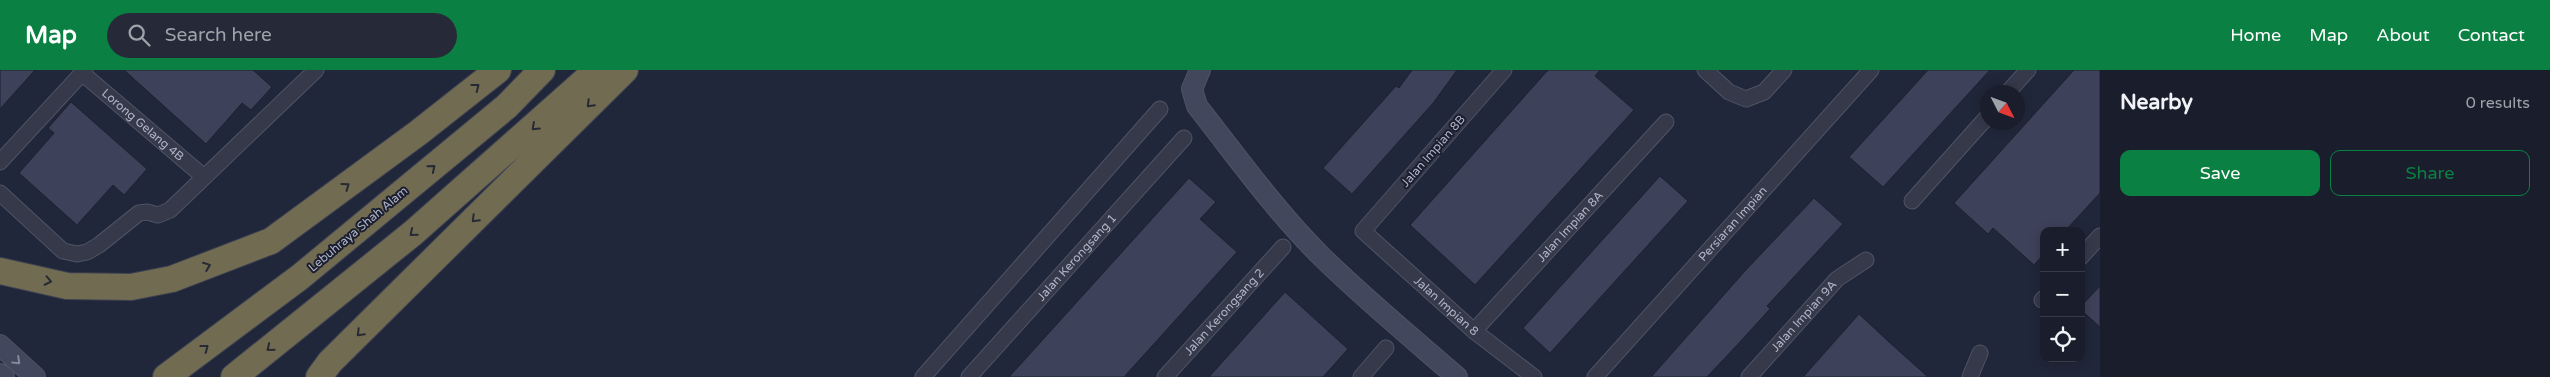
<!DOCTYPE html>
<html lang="en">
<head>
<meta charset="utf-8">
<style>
  body { margin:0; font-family:"Varela Round",sans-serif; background:#262a38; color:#f1f3f6 }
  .controls { position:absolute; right:15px; bottom:15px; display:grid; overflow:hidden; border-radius:10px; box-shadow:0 2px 12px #0003 }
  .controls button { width:45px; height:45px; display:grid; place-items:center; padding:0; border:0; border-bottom:1px solid #373b48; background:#191d2c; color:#f1f3f6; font:25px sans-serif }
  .compass { position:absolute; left:1980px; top:15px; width:45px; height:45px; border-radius:50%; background:#191d2c; box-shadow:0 2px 12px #0003; rotate:132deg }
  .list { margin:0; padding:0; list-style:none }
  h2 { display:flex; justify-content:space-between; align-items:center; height:65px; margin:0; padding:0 20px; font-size:21px }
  h2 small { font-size:16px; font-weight:400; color:#9fa2a9 }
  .actions { display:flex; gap:10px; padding:15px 20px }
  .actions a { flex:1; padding:11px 0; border:1px solid #0b8043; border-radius:10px; text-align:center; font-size:18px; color:#0b8043 }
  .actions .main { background:#0b8043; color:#fff }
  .icon { flex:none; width:28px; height:28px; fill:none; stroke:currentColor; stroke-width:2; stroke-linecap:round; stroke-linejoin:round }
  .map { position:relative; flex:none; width:2100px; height:307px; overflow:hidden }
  header { display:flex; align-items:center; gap:30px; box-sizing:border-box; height:70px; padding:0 25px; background:#0b8043; color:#fff }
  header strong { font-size:24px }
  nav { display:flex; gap:28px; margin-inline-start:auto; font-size:18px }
  .search { width:350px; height:45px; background:#262a38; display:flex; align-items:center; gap:12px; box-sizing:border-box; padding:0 18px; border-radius:28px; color:#9fa2a9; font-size:19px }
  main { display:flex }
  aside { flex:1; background:#191d2c }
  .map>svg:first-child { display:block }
  .building { fill:#3d425a; stroke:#1c2031 }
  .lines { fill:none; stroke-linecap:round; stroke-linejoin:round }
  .street-casing { stroke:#4f5465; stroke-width:17 }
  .secondary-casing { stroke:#4f5465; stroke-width:22 }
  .highway-casing { stroke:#3c4152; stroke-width:28 }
  .street { stroke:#35394a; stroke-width:15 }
  .secondary { stroke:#42475e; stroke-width:20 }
  .highway { stroke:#716b51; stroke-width:26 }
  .oneway { stroke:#272a34 }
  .oneway2 { stroke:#83889d }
  .labels { text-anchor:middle; stroke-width:4; stroke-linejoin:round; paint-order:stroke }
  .street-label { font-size:12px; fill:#afb4c7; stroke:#1a1e2f }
</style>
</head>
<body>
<header>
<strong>Map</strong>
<div class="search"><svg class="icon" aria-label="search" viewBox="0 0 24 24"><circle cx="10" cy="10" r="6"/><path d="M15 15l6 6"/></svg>Search here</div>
<nav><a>Home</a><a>Map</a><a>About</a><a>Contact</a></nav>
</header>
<main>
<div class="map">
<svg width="2100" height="307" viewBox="0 0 2100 307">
  <rect width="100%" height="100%" fill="#21273a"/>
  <path class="building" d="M0,0H35L0,39Z
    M124,0H253L272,17L251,40L242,33L206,74Z
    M1412,0H1457L1434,32L1352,124L1323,98L1396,16L1399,18Z
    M1548,0H1600L1595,6L1634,40L1475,215L1410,155Z
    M1928,0H1990L1883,117L1849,87Z
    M2074,0H2100V123L2065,161H2044V184L2034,195L1993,158L1988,164L1954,133Z
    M71,32L147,99L124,125L113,115L77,155L19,103L54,63L48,58Z
    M1660,106L1688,131L1550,283L1523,258Z
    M1189,108L1216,132L1200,149L1237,182L1124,307H1009Z
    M1814,128L1843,154L1767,236L1770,239L1739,273L1707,307H1651L1745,201Z
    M2100,216V257L2081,240V236Z
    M1285,222L1348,279L1323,307H1209Z
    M1859,244L1889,272L1928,307H1803Z"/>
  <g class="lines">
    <g class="street-casing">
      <g id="street">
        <path id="s1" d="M1504,0L1363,161L1474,261L1534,307"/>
        <path d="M1705,0L1729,22L1746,29L1764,22L1784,0"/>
        <path id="s2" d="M82,3L204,107"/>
        <path d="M2008,22L2028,0"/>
        <path d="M0,92L85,0"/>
        <path d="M0,123L63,181L77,184L87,182L99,175L139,143L147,142L158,145L170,140L316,0"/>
        <path d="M1912,131L1988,46"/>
        <path d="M2081,187L2100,166"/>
        <path d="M2042,230L2044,228"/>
        <path id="s3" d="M1474,261L1666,52"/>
        <path d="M923,307L1160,39"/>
        <path id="s4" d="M969,307L1184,68"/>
        <path id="s5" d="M1165,307L1283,177"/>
        <path d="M1361,307L1386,278"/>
        <path id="s6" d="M1595,307L1871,0"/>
        <path id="s7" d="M1749,307L1837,209L1866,190"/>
        <path d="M1970,307L1980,283"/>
      </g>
    </g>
    <g class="secondary-casing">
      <path id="secondary" d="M1200,0L1192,19L1197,36C1238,88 1277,143 1323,188C1366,230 1412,268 1457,307
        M0,275L35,307
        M0,304L4,307"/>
    </g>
    <g class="highway-casing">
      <path id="highway" d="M0,201L67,216L131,217L172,209L271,171L418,63L498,0
        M166,307L300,207L507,36L542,0
        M234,307L413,163L597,0
        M319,307L330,292L625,0"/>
    </g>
    <use href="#street" class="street"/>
    <use href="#secondary" class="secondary"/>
    <use href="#highway" class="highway"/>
  </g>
  <defs><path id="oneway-chevron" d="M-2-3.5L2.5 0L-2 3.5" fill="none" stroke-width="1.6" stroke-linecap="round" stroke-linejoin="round" transform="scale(1.25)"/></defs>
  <g class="oneway">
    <use href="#oneway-chevron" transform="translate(476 17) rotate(-38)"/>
    <use href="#oneway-chevron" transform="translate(590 34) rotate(135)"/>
    <use href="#oneway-chevron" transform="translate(535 57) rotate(137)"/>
    <use href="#oneway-chevron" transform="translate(432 98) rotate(-40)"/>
    <use href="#oneway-chevron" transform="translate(346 116) rotate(-36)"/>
    <use href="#oneway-chevron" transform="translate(475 149) rotate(135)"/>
    <use href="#oneway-chevron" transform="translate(413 163) rotate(140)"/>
    <use href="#oneway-chevron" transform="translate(207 196) rotate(-21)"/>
    <use href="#oneway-chevron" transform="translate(48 211) rotate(12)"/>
    <use href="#oneway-chevron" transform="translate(360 263) rotate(135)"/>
    <use href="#oneway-chevron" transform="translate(205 278) rotate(-37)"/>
    <use href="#oneway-chevron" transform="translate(270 278) rotate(141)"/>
  </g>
  <use class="oneway2" href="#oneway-chevron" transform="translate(17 291) rotate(43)"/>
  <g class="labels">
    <g class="street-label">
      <text dy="4" stroke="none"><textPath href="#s2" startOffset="80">Lorong Gelang 4B</textPath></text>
      <text transform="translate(1433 81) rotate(-49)" y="4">Jalan Impian 8B</text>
      <text dy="4" stroke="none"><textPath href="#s6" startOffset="206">Persiaran Impian</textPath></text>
      <text dy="4" stroke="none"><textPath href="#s3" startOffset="142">Jalan Impian 8A</textPath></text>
      <text transform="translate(358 159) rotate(-40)" y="4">Lebuhraya Shah Alam</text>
      <text dy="4" stroke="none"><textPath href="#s4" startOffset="161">Jalan Kerongsang 1</textPath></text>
      <text dy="4" stroke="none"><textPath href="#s1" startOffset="326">Jalan Impian 8</textPath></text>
      <text dy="4" stroke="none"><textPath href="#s5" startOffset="88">Jalan Kerongsang 2</textPath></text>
      <text dy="4" stroke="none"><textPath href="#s7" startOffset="82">Jalan Impian 9A</textPath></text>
    </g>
  </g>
</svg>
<div class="controls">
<button>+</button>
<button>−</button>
<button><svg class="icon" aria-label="locate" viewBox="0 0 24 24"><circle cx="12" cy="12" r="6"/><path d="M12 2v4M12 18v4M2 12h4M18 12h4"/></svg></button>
</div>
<svg class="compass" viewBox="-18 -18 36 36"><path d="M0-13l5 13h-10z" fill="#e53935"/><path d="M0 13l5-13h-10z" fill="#9fa2a9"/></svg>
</div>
<aside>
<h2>Nearby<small>0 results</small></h2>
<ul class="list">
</ul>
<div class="actions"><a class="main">Save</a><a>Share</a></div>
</aside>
</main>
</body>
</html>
